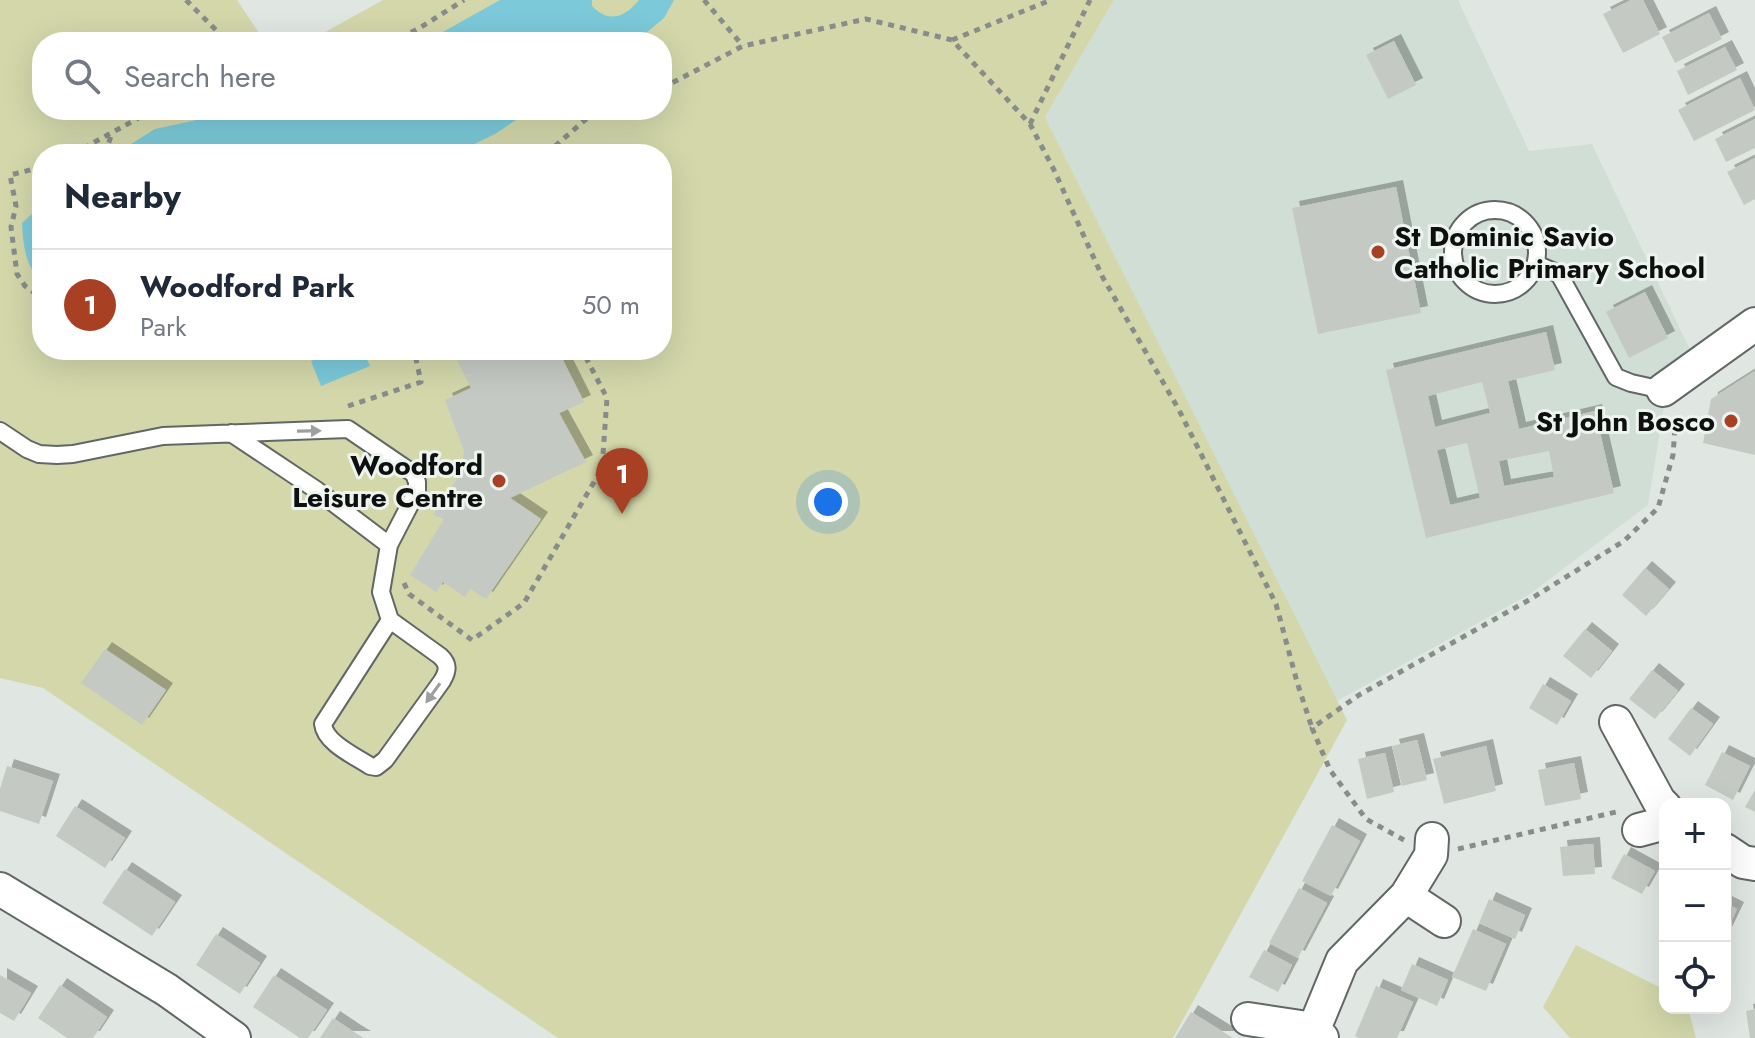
<!DOCTYPE html>
<html lang="en">
<head>
<meta charset="utf-8">
<style>
  body { margin:0; font-family:Jost,sans-serif; background:#f2f2f3; color:#1f2937 }
  .controls { position:absolute; right:24px; bottom:24px; display:grid; overflow:hidden; border-radius:16px; box-shadow:0 8px 32px #0002 }
  .controls button { width:72px; height:72px; display:grid; place-items:center; padding:0; border:0; border-bottom:2px solid #e0e1e3; background:#fff; color:#1f2937; font:40px sans-serif }
  .you { position:absolute; left:828px; top:502px; width:28px; height:28px; margin:-20px; border:6px solid #fff; border-radius:50%; background:#1a73e8; box-shadow:0 0 0 12px #1a73e833 }
  .badge { display:grid; place-items:center; width:52px; height:52px; border-radius:50%; background:#a84023; color:#fff; font-size:26px; font-weight:700 }
  .pin { position:absolute; translate:-50% -66px; filter:drop-shadow(0 2px 4px #0008) }
  .pin::after { content:''; position:absolute; top:42px; width:28px; height:24px; background:inherit; clip-path:polygon(0 0,100% 0,50% 100%) }
  .list { margin:0; padding:0; list-style:none }
  h2 { display:flex; justify-content:space-between; align-items:center; height:104px; margin:0; padding:0 32px; font-size:34px }
  h2 small { font-size:26px; font-weight:400; color:#747a83 }
  .list li { display:grid; grid-template-columns:52px 1fr auto; gap:24px; align-items:center; box-sizing:border-box; height:112px; padding:0 32px; border-top:2px solid #e0e1e3 }
  .list b { display:block; font-size:30px; white-space:nowrap }
  .list p { margin:0; font-size:26px; white-space:nowrap; color:#747a83 }
  .list em { font-size:26px; font-style:normal; color:#747a83 }
  .icon { flex:none; width:44px; height:44px; fill:none; stroke:currentColor; stroke-width:2; stroke-linecap:round; stroke-linejoin:round }
  .map { position:relative; flex:none; width:1755px; height:1038px; overflow:hidden }
  .search { position:absolute; background:#fff; box-shadow:0 8px 32px #0002; left:32px; top:32px; width:640px; height:88px; display:flex; align-items:center; gap:20px; box-sizing:border-box; padding:0 28px; border-radius:32px; color:#747a83; font-size:30px }
  .panel { position:absolute; background:#fff; box-shadow:0 8px 32px #0002; left:32px; top:144px; width:640px; height:216px; border-radius:32px }
  .map>svg:first-child { display:block }
  .built { fill:#d0ded6 }
  .green { fill:#d3d7aa; fill-rule:evenodd }
  .water { fill:#7bc9d9 }
  .building { fill:#c5c9c4; fill-rule:evenodd; filter:url(#shadow) }
  .lines { fill:none; stroke-linecap:round; stroke-linejoin:round }
  .service-casing { stroke:#616764; stroke-width:20 }
  .minor-casing { stroke:#616764; stroke-width:36 }
  .path { stroke:#888d8a; stroke-width:5; stroke-dasharray:6 6; stroke-linecap:butt }
  .service { stroke:#fff; stroke-width:16 }
  .minor { stroke:#fff; stroke-width:32 }
  .oneway { fill:#9e9f9f }
  .poi-dot { fill:#a84023; stroke:#edf4f0; stroke-width:3 }
  .labels { text-anchor:middle; stroke-width:6; stroke-linejoin:round; paint-order:stroke }
  .poi-label { font-size:28px; font-weight:bold; fill:#0d100e; stroke:#edf4f0; text-anchor:end }
</style>
</head>
<body>
<div class="map">
<svg width="1755" height="1038" viewBox="0 0 1755 1038">
  <defs>
    <filter id="shadow"><feDropShadow dx="7" dy="-7" stdDeviation="0" flood-color="#0004"/></filter>
  </defs>
  <rect width="100%" height="100%" fill="#e0e7e3"/>
  <path class="built" d="M1114,0H1458L1529,151L1592,144L1691,352L1668,382L1648,505L1530,594L1337,701L1045,117Z"/>
  <path class="green" d="M0,0H237L265,42H42V110H662V42H307L383,0H1114L1045,117L1347,720L1173,1038H558L43,688L0,678ZM42,154H662V350H42Z
    M1576,945L1665,990V1008H1688L1696,1038H1570L1543,1007Z"/>
  <path class="water" d="M500,0H592V6C609,24 625,17 639,0H674L664,18L635,42H425Z
    M243,110H531L495,134L454,154H115L155,129Z
    M42,205V230C33,241 38,242 42,254C44,261 42,273 42,281C25,268 23,243 22,223Z
    M338,350H363L370,366L321,386L311,361Z"/>
  <path class="building" d="M1631,0H1643L1660,34L1623,53L1603,14Z
    M1709,13L1722,39L1675,63L1662,37Z
    M1394,41L1416,85L1388,99L1366,55Z
    M1725,47L1737,70L1688,95L1677,71Z
    M1740,78L1755,110L1694,141L1678,110Z
    M1755,119V148L1726,162L1715,139Z
    M1755,158V199L1744,205L1727,172Z
    M1396,187L1421,313L1318,334L1292,208Z
    M1645,292L1668,338L1629,358L1606,312Z
    M1546,332L1555,370L1508,381L1519,429L1595,411L1614,493L1426,538L1386,370ZM1482,382L1490,413L1435,427L1428,396ZM1467,443L1480,498L1450,505L1437,450ZM1549,451L1554,477L1504,486L1499,461Z
    M452,350H558L584,402L559,413L586,462L510,498L541,519L486,599L470,589L465,597L443,582L436,592L410,575L444,519L433,515L462,471L464,451L445,400L471,388Z
    M1755,371V455L1703,443L1711,399Z
    M1645,568L1669,589L1646,616L1622,595Z
    M1585,629L1612,651L1591,678L1563,656Z
    M105,649L166,690L142,725L81,683Z
    M1652,670L1678,691L1655,719L1629,699Z
    M1543,684L1571,701L1557,725L1529,708Z
    M1691,708L1713,724L1690,756L1668,739Z
    M1417,740L1427,780L1402,786L1392,746Z
    M1486,746L1496,791L1444,804L1433,759Z
    M1722,752L1750,766L1733,800L1705,785Z
    M1385,753L1394,792L1367,799L1358,759Z
    M1574,763L1581,799L1545,806L1538,770Z
    M7,766L53,781L39,824L0,811V789Z
    M1755,790V812L1745,807Z
    M75,806L125,838L105,868L56,836Z
    M1332,825L1360,841L1331,896L1302,881Z
    M1593,844L1595,874L1563,876L1560,847Z
    M1624,854L1655,871L1642,894L1611,878Z
    M125,869L175,902L152,936L102,903Z
    M1299,888L1327,903L1298,958L1269,943Z
    M1489,899L1525,915L1515,939L1479,923Z
    M1725,903L1737,909L1725,934Z
    M1473,929L1506,944L1486,991L1452,977Z
    M216,934L260,963L240,994L196,965Z
    M1264,950L1292,965L1278,992L1249,977Z
    M1412,964L1448,980L1437,1006L1401,990Z
    M0,975L31,993L14,1021L0,1013Z
    M274,975L327,1010L308,1038H300L253,1007Z
    M60,985L107,1017L93,1038H67L38,1018Z
    M1376,986L1413,1002L1397,1038H1359L1355,1036Z
    M1755,1009V1038H1750L1746,1011Z
    M1191,1012L1233,1038H1175Z
    M333,1018L354,1032L364,1038H320Z"/>
  <g class="lines">
    <g class="service-casing">
      <path id="service" d="M1453 252a42 42 0 1 1 84 0a42 42 0 1 1-84 0Z
        M1536,264L1559,274L1616,377L1631,383L1663,390
        M0,431L27,449L39,454L57,455L73,454L163,436L348,429L414,474L417,482V491L389,545L315,489L231,433
        M389,545L381,592L390,620L440,656C449,664 448,671 442,681L385,760L376,767L370,766C355,756 325,743 323,724L390,620"/>
    </g>
    <g class="minor-casing">
      <path id="minor" d="M1663,390L1755,324
        M1616,722L1659,801L1665,807
        M1639,830L1665,823
        M1725,850L1743,862L1755,864
        M0,889L167,990L234,1038
        M1406,896L1444,921
        M1248,1019L1314,1029L1322,1038
        M1314,1029L1342,961L1406,896L1431,855L1432,839"/>
    </g>
    <path class="path" d="M186,0L228,42
      M704,0L743,46
      M952,40L1051,0
      M389,42L418,29L464,0
      M662,88L743,46L866,19L952,40L1030,124L1054,170L1102,276L1179,410L1276,604L1297,682L1312,728
      M1030,124L1090,0
      M73,154L153,110
      M105,154L112,133
      M546,154L585,120L610,110
      M42,167L10,175L16,206L11,227L17,274L25,286L42,298
      M348,406L421,382L414,350
      M404,583L409,594L472,640L524,603L602,468L607,398L582,350
      M1404,840L1366,819L1330,770L1312,728L1359,695L1529,600L1624,541L1658,508L1673,455L1676,414
      M1458,849L1616,812"/>
    <use href="#service" class="service"/>
    <use href="#minor" class="minor"/>
  </g>
  <defs><path id="oneway-solid" d="M-6-.8H1V-3.2L6.5 0L1 3.2V.8H-6Z" transform="scale(2)"/></defs>
  <g class="oneway">
    <use href="#oneway-solid" transform="translate(309 431) rotate(-1)"/>
    <use href="#oneway-solid" transform="translate(433 693) rotate(126)"/>
  </g>
  <g class="poi-dot">
    <circle cx="1378" cy="252" r="8"/>
    <circle cx="1731" cy="421" r="8"/>
    <circle cx="499" cy="481" r="8"/>
  </g>
  <g class="labels">
    <g class="poi-label">
      <text x="1394" y="246" text-anchor="start">St Dominic Savio<tspan x="1394" dy="32">Catholic Primary School</tspan></text>
      <text x="1715" y="431">St John Bosco</text>
      <text x="483" y="475">Woodford<tspan x="483" dy="32">Leisure Centre</tspan></text>
    </g>
  </g>
</svg>
<div class="controls">
<button>+</button>
<button>−</button>
<button><svg class="icon" aria-label="locate" viewBox="0 0 24 24"><circle cx="12" cy="12" r="6"/><path d="M12 2v4M12 18v4M2 12h4M18 12h4"/></svg></button>
</div>
<div class="you"></div>
<div class="pin badge" style="left:622px;top:514px">1</div>
<div class="search"><svg class="icon" aria-label="search" viewBox="0 0 24 24"><circle cx="10" cy="10" r="6"/><path d="M15 15l6 6"/></svg>Search here</div>
<section class="panel">
<h2>Nearby<small></small></h2>
<ul class="list">
<li><span class="badge">1</span><div><b>Woodford Park</b><p>Park</p></div><em>50 m</em></li>
</ul>
</section>
</div>
</body>
</html>
